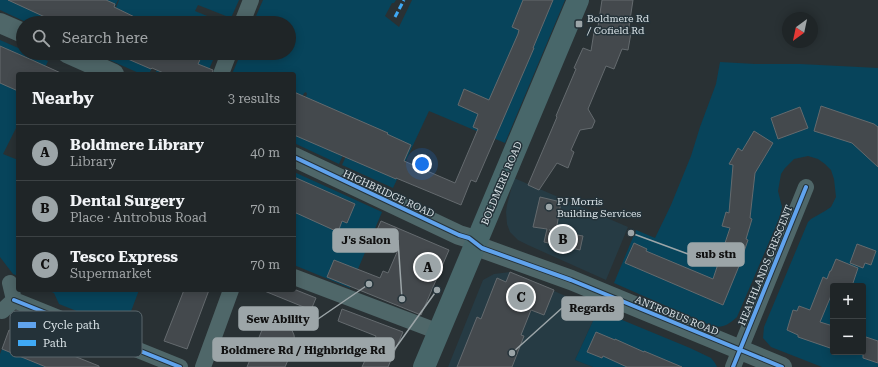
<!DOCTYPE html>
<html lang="en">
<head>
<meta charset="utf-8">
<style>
  body { margin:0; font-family:"Roboto Serif",serif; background:#272d2f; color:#f1f3f6 }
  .controls { position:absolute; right:12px; bottom:12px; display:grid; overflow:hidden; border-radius:4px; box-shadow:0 2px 10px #0003 }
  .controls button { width:36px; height:36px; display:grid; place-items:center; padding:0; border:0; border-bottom:1px solid #3c4244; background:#1f2527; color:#f1f3f6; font:20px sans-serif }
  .compass { position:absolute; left:782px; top:12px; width:36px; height:36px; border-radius:50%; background:#1f2527; box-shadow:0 2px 10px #0003; rotate:213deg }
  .you { position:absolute; left:422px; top:164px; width:14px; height:14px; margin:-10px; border:3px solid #fff; border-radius:50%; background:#1a73e8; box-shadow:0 0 0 6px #1a73e833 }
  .badge { display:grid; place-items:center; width:26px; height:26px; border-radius:50%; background:#9ca5a8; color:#111; font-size:13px; font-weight:700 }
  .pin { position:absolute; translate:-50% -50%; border:2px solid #fff; box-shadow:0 1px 4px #0006 }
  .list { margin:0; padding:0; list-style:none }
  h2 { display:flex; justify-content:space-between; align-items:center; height:52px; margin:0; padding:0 16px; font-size:17px }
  h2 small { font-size:13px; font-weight:400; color:#a1a5a7 }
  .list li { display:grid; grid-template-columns:26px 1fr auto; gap:12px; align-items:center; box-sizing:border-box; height:56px; padding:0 16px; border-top:1px solid #3c4244 }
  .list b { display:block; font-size:15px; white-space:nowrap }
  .list p { margin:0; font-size:13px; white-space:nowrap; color:#a1a5a7 }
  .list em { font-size:13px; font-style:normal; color:#a1a5a7 }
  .icon { flex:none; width:22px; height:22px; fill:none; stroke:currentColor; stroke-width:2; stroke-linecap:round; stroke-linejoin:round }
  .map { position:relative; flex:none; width:878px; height:367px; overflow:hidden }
  .search { position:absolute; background:#1f2527; box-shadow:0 2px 10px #0003; left:16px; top:16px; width:280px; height:44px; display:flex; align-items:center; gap:10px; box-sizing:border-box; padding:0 14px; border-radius:22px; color:#a1a5a7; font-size:15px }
  .panel { position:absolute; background:#1f2527; box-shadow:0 2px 10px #0003; left:16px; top:72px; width:280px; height:220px; border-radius:4px }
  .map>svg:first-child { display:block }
  .built { fill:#263b44 }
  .green { fill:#07445b; fill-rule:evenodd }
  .building { fill:#44494d; stroke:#646a6e }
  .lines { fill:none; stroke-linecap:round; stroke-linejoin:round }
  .minor { stroke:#4f6769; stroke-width:16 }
  .tertiary { stroke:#4f6769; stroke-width:20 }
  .secondary { stroke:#48676a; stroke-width:22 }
  .quiet { stroke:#3fa9f5; stroke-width:3; stroke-dasharray:6 3; stroke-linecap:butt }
  .cycleway-casing { stroke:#243239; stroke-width:6 }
  .cycleway { stroke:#60a3ed; stroke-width:4 }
  .poi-dot { fill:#9ca5a8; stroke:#243239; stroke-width:1.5 }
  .labels { text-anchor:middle; stroke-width:3; stroke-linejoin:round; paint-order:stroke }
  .poi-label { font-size:10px; fill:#dae3e7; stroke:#243239; text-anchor:start }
  .street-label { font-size:10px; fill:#dae3e7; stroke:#243239 }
  .key { fill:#243239; stroke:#5b676d; stroke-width:1 }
  .key-label { font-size:11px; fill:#dae3e7 }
  .leader { fill:none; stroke:#9ca5a8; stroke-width:1.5 }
  .callout-dot { fill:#9ca5a8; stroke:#243239; stroke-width:1.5 }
  .callout { fill:#9ca5a8; stroke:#9ca5a8; stroke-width:1.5 }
  .callout-label { font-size:11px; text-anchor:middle; font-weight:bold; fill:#111 }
</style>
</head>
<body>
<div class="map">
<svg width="878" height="367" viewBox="0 0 878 367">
  <rect width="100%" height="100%" fill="#293134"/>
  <path class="built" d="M514,178L628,227L606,280L528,245L518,240L510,232L507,224L506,212L507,205Z
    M510,272L598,310L575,360L593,367H448L483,280L494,274Z"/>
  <path class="green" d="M0,0H118L107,23H28L0,10Z
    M119,0H239L231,18L198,5L195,11L212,18L209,23H110Z
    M263,0H396L394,3H392L385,16L399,27L412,0H565L505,143L429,111L393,188L342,165L361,123L360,120L358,121L339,164L294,143V125L307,94L306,92L304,93L294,116V74H232L241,53H289V23H253Z
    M0,40L23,50V53H30L48,61L42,74H18V124L3,154L18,160V276L13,274L0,257Z
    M96,53H159L149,74H141L96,54Z
    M164,53H216L207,74H155Z
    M720,62L755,64H800L878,68V367H822L771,347L763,338L764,327L808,222L811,219L825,211L831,207L836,197L834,179L831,170L825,164L818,159L808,156L794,159L785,168L781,174L778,191L782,207L779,219L737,317C729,324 725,327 714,327L614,283L636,230L655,238L671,205L691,156L700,127L716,84ZM833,286H863V352H833Z
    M294,172L382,212L350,288L294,265Z
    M47,290H139L124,330L59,304L54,293Z
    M598,310L690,348L711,358L715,363L717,367H593L575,360Z
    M2,349L46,367H0V354Z"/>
  <path class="building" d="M8,0H106L115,4L114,7L147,23H58Z
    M523,0H553L533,48H534L476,182L471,180L461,205L396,178V179L294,135V92L388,133L387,134L411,145L404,161L455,183L478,129L473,127L478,114L458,105L464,89L489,100L518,34L519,30L512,27Z
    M602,0H633L628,33H631L628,50L622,49L614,69L606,66L588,109L595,121L592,128L580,130L571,150L574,152L568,168L557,163L539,190L528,185L557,117L556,116L576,69L574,68L583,48L591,51L594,32L597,33Z
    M0,46L32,60L63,74H18V91L0,83Z
    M114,53H203L198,64L213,70L212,74H166L152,68L151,69Z
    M821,106L874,124L878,127V167L852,143L814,131Z
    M800,107L808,128L778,139L771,118Z
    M754,131L773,143L755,173L750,218L752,219L746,239L748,240L739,266L723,305L625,263L634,243L647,249L646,251L713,279L730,228L722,226L726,212L729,213L733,165L729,164L738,148L742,151Z
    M294,177L355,204L347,223L342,221L338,232L294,212Z
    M540,197L561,202L556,231L549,230L583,236L580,250L544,242L547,229L533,227Z
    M381,221L449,250L421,315L327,277L334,260L380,278L383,271L388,273L398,250L373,239Z
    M857,244L876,251L871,265L865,263L863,268L850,263Z
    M836,259L858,268L852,286H833V291L820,322L833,326V349L798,337V335L787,330L793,310L797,311L799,306L810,310L823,277L827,279L830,271H831Z
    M510,272L554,290L544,315L531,310L521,335L524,336L512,367H457L477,317L481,319L497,278L506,282Z
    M184,290H209L187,349L164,341Z
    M262,290H296L316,298L311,310Z
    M342,309L403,332L388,367H362L376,336L338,321Z
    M276,321L285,322L291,328L294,335L295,344L285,367H247L262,330L271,323Z
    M9,330L99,366V367H46L2,349Z
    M596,332L615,340V339L644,352V351L682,367H627L603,356L602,358L587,352Z
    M863,336L878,341V363L863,358Z"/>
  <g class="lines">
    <path class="minor" d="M242,23L251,0
      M221,74L229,53
      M294,277L439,332
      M14,300L180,367
      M2,311L14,300L10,283
      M203,367L231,290
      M733,367L806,187"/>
    <path class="tertiary" d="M0,23L23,33
      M67,53L114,74
      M294,157L459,235L469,238L482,248L571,280L782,367"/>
    <path class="secondary" d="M424,367L578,0"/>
    <path class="quiet" d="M395,17L404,0"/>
    <g class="cycleway-casing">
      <path id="cycleway" d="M294,157L459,235L469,238L482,248L571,280L782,367
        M14,300L180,367
        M733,367L806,187"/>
    </g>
    <use href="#cycleway" class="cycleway"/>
  </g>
  <g class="poi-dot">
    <rect x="575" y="20" width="8" height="8" rx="2"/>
    <circle cx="549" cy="207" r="4"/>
  </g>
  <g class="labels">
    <g class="poi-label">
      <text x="587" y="22">Boldmere Rd<tspan x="587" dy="12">/ Cofield Rd</tspan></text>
      <text x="557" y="205">PJ Morris<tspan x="557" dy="12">Building Services</tspan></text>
    </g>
    <g class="street-label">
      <text transform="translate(501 183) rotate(-67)" y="4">BOLDMERE ROAD</text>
      <text transform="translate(389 193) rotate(25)" y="4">HIGHBRIDGE ROAD</text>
      <text transform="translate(765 265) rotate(-68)" y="4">HEATHLANDS CRESCENT</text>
      <text transform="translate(677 315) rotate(22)" y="4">ANTROBUS ROAD</text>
    </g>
  </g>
  <rect x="10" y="311" width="132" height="46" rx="6" class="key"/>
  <rect x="18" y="322" width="18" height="6" fill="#60a3ed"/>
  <rect x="18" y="340" width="18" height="6" fill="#3fa9f5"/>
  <g class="key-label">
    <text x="43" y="329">Cycle path</text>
    <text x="43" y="347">Path</text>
  </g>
  <path class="leader" d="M402 299L398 240M631 233L688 254M512 353L562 308M369 284L318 319M437 290L394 350"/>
  <g class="callout-dot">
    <circle cx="402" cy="299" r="4"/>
    <circle cx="631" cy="233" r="4"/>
    <circle cx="512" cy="353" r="4"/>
    <circle cx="369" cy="284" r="4"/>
    <circle cx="437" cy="290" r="4"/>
  </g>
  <g class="callout">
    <rect x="333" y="229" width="65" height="23" rx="4"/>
    <rect x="688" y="243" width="56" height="23" rx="4"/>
    <rect x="562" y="297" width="61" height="23" rx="4"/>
    <rect x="239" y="307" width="79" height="23" rx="4"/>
    <rect x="213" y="338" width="181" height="23" rx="4"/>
  </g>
  <g class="callout-label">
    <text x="366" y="244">J's Salon</text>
    <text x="716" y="258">sub stn</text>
    <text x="592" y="312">Regards</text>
    <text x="278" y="323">Sew Ability</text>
    <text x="303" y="354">Boldmere Rd / Highbridge Rd</text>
  </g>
</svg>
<div class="controls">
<button>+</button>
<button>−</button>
</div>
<svg class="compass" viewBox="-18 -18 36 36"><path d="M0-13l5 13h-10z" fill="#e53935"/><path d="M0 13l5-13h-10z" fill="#a1a5a7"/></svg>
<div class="you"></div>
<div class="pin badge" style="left:428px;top:267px">A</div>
<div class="pin badge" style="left:563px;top:239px">B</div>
<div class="pin badge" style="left:521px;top:297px">C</div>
<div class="search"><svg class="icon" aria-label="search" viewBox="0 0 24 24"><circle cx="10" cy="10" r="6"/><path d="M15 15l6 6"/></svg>Search here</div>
<section class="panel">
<h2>Nearby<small>3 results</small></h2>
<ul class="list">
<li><span class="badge">A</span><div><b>Boldmere Library</b><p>Library</p></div><em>40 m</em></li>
<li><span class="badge">B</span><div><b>Dental Surgery</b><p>Place · Antrobus Road</p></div><em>70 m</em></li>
<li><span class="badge">C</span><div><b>Tesco Express</b><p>Supermarket</p></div><em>70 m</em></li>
</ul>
</section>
</div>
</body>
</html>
